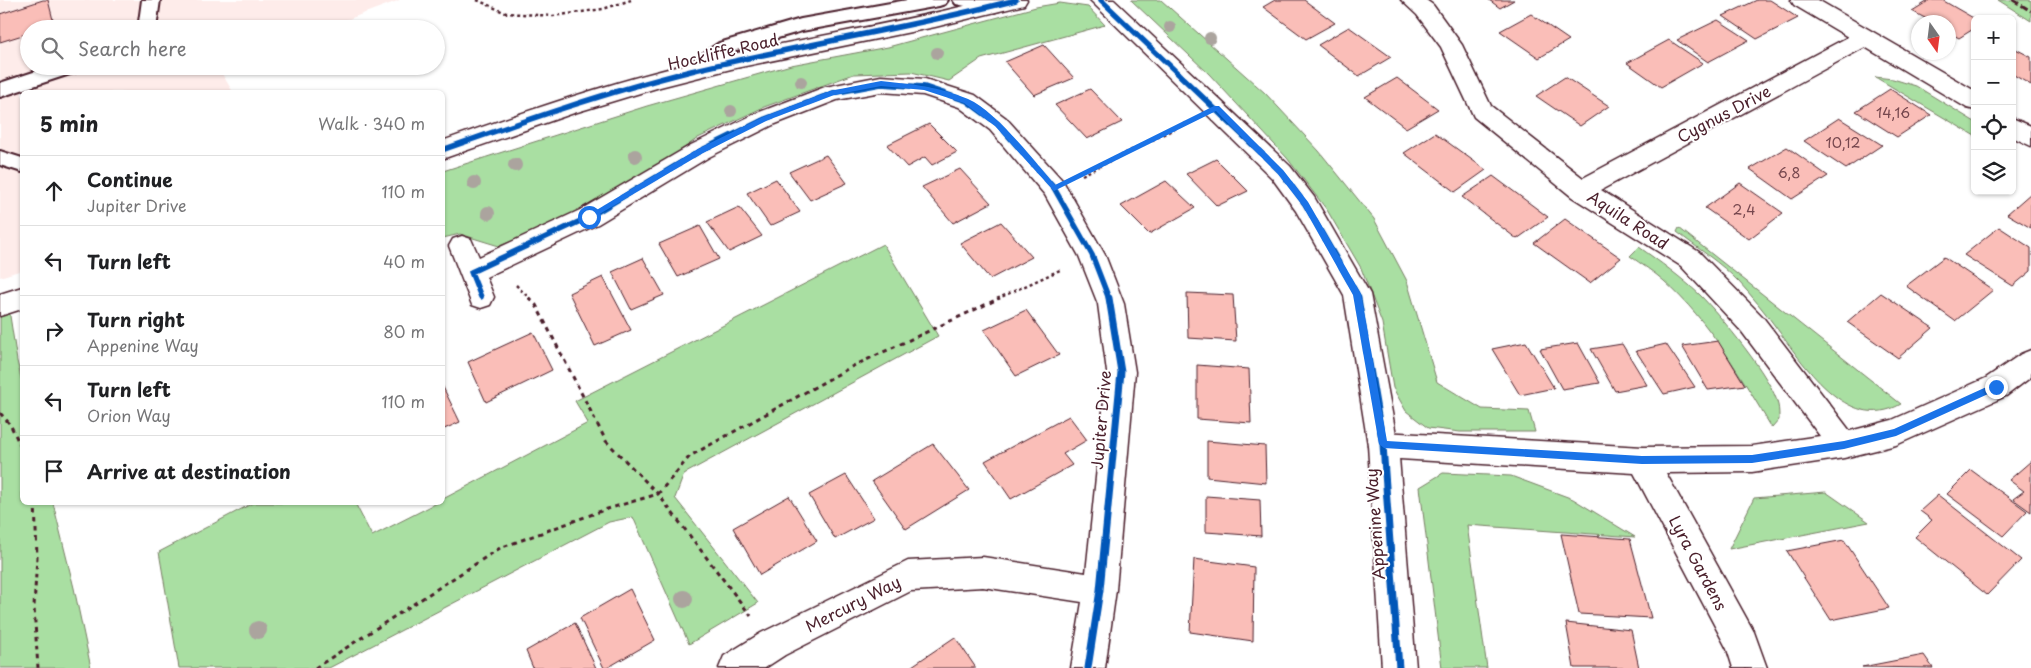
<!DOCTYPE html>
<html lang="en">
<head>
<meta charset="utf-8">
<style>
  body { margin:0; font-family:"Playpen Sans",sans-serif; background:#f2f2f2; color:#202124 }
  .controls { position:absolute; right:15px; top:15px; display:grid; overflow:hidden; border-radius:8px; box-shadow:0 1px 4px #0004 }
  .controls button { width:45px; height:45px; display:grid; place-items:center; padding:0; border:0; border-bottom:1px solid #e0e0e0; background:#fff; color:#202124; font:25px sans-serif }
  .compass { position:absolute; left:1911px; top:15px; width:45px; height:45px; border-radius:50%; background:#fff; box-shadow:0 1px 4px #0004; rotate:166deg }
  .stop { position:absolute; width:15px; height:15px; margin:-11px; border:4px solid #1a73e8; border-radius:50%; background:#fff }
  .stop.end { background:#1a73e8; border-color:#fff; box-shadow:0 1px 5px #0008 }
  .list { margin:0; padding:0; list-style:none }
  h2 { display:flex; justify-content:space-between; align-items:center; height:65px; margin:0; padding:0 20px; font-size:21px }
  h2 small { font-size:16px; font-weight:400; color:#757577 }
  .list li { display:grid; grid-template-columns:32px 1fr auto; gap:15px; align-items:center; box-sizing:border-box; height:70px; padding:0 20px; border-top:1px solid #e0e0e0 }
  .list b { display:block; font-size:19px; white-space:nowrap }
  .list p { margin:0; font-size:16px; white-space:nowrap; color:#757577 }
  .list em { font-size:16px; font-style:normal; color:#757577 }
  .icon { flex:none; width:28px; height:28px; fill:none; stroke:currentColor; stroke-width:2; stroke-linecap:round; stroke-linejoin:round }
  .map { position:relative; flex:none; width:2031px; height:668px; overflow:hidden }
  .search { position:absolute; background:#fff; box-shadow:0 1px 4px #0004; left:20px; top:20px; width:425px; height:55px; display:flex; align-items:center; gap:12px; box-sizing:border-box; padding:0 18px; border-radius:28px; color:#757577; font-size:19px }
  .panel { position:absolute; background:#fff; box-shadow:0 1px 4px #0004; left:20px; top:90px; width:425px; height:415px; border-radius:8px }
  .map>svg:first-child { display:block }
  .built { fill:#feecea }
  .green { fill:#a9dfa2; stroke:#7a7f66 }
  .building { fill:#fabeb8; stroke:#4a1f2b }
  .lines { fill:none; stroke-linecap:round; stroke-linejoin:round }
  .lane-casing { stroke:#4a1f2b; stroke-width:4 }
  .street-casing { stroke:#4a1f2b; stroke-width:3 }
  .secondary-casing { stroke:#4a1f2b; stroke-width:3 }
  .primary-casing { stroke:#4a1f2b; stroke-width:3 }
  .path-far1 { stroke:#4a1f2b; stroke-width:2.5; stroke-dasharray:3 3; stroke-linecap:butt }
  .path { stroke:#4a1f2b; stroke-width:3; stroke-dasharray:4.5 4.5; stroke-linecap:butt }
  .lane { fill:#fff; fill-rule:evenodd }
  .street { fill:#fff; fill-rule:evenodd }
  .secondary { fill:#fff; fill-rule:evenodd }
  .primary { fill:#fff; fill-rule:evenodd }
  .rail { stroke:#4a1f2b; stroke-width:3; stroke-dasharray:7 3; stroke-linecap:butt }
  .cycleway-far1-casing { stroke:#fff; stroke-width:8 }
  .cycleway-casing { stroke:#fff; stroke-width:10 }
  .cycleway-far1 { stroke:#0057b8; stroke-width:5.5 }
  .cycleway { stroke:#0057b8; stroke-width:7 }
  .tree { fill:#aba49e }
  .route { fill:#1a73e8 }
  .labels { text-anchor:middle; stroke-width:4; stroke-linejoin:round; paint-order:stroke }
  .number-label { font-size:14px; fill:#76474e }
  .street-label { font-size:16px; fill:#4a1f2b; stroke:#fff }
</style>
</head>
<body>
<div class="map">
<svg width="2031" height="668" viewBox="0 0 2031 668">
  <rect width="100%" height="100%" fill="#fff"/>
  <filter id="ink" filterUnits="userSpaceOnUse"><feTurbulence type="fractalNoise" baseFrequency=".02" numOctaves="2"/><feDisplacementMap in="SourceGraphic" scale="10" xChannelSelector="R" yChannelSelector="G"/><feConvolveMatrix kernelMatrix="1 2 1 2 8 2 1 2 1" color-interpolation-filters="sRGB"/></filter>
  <g filter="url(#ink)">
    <path class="built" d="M0,0H400L322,29H29V66H219L218,67L233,92H22V270L0,277Z"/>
    <path class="green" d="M1131,0H1161L1265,93L1319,151L1374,219L1407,281L1437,382L1482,409L1529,411L1535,432H1460L1428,428L1406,411L1393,388L1382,323L1361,268L1327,210L1287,158L1209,74Z
      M1998,0H2031V21Z
      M1060,3L1088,7L1105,25L981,59L949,81L911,72L854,74L764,107L698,138L660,165L560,222L499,246L460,234L443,238V171L647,106L791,65L888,47L1036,7Z
      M1875,77L1893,79L1916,86L1975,122V136Z
      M1679,228L1901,404C1847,435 1802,362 1775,326C1764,311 1752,296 1739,282C1721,263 1697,248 1677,232Z
      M883,244L938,336L684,474L675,498L758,603L689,644L633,517L609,522L329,668H179L159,552L253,503H355L372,536L437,503L442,502L443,499L588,423L575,401Z
      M1639,247C1660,262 1681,277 1700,295C1720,315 1773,379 1778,405C1779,409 1779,415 1779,420L1772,428C1740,375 1710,322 1664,281C1654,272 1641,264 1630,256Z
      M8,303L17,361L22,382V502L53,503L74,588L91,668H0V305Z
      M1443,473L1511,476L1573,499L1635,537L1467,525L1487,668H1442L1420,487Z
      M1826,492L1869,522L1729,549L1754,498Z"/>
    <path class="building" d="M43,0H48L54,24L41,29H29V33L0,42V14Z
      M1275,0H1304L1335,23L1306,39L1263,7Z
      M1489,0H1514L1500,8Z
      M1757,0H1770L1798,18L1757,39L1723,16Z
      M1930,0H1942L1975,19V28L1959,38L1948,32V22H1932L1912,11Z
      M1531,14L1569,40L1539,58L1500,31Z
      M1718,20L1749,40L1708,62L1677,40Z
      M1349,27L1391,57L1359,76L1318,45Z
      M1669,40L1703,63L1661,87L1627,63Z
      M1044,45L1074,78L1034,95L1005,62Z
      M2012,47L2031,57V85L2012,74Z
      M1565,77L1609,106L1580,126L1536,96Z
      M1397,78L1438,109L1406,128L1365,97Z
      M1090,89L1122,122L1087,139L1055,105Z
      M1890,89L1931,115L1897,137L1856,111Z
      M1839,118L1882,145L1846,169L1804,141Z
      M929,124L957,152L932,165L925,157L907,167L887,145Z
      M1435,133L1486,170L1455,192L1404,153Z
      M1787,147L1828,176L1792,199L1750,169Z
      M826,155L847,183L810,200L789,172Z
      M1216,159L1248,191L1217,206L1186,174Z
      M960,169L991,203L953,223L922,187Z
      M1493,176L1548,217L1517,239L1462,197Z
      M776,179L800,212L770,226L747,193Z
      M1166,181L1195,208L1149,234L1121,206Z
      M1740,183L1783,213L1749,239L1705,208Z
      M2031,193V228L2007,214Z
      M739,207L762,236L729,252L707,222Z
      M1565,219L1621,258L1590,283L1534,243Z
      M1001,222L1032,257L990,279L960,243Z
      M700,226L719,259L678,277L659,244Z
      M1999,227L2031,248V271L2013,286L1964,255Z
      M1944,257L1993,290L1955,321L1906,286Z
      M643,258L664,295L631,309L612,272Z
      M603,277L631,330L595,346L569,293Z
      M1187,293L1233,295L1236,341L1188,338Z
      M1881,293L1933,328L1898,358L1847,322Z
      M1026,310L1059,355L1016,376L984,330Z
      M533,332L552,370L486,402L468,362Z
      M1718,341L1745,385L1708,390L1682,346Z
      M1526,342L1554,388L1520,395L1492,349Z
      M1578,343L1600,383L1562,389L1540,349Z
      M1622,344L1647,385L1615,391L1591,349Z
      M1666,344L1695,387L1664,394L1636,351Z
      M1197,365L1249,369L1251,423L1197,419Z
      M442,385L460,422L442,430Z
      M1069,416L1087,440L1063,454L1072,465L1011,499L985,461Z
      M1207,441L1265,446L1266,483L1207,477Z
      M933,444L969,490L906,529L872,481Z
      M2031,461V512L2013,499L2024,491L2009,480Z
      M1971,470L2027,511L2003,536L1947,494Z
      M846,475L874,518L835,539L809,495Z
      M1938,495L2021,560L1987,595L1915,537L1932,520L1920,511Z
      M789,496L817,541L760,575L733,528Z
      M1206,496L1260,500L1261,536L1206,532Z
      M1561,534L1630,539L1651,618L1579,614Z
      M1844,540L1889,608L1831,620L1787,551Z
      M1194,559L1254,567L1253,641L1190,632Z
      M630,589L655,640L607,668H604L580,618Z
      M575,623L596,668H533L526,651Z
      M1566,623L1631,630L1639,668H1574Z
      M955,637L976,668H909Z
      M1924,655L1933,668L1862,667Z"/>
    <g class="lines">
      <g class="lane-casing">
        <path id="lane" d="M142,0H160L156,29H138Z
          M907,0H948L945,4L939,6L802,31L733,51L698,76L691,77L684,76L682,71L684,66L719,43L801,19Z
          M953,0H993L1000,2L1003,6L1000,10L994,12L956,4Z
          M52,66H84L82,70L0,97V83Z
          M0,151L22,158V172L0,165Z"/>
      </g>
      <g class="street-casing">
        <path id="street" d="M1401,0H1426L1433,5L1462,45L1491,106L1583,178L1848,37L1794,5L1791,0H1818L1975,91V110L1967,108L1865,47L1601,190L1699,252L1762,316L1850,431L1892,420L1986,378L2021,354L2031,350V377L2006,396L1896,445L1844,458L1752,472L1666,473L1754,632L1767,668H1733L1727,649L1634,473L1383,458L1373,454L1368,445L1373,436L1383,432L1643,447L1752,446L1820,436L1742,332L1681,266L1572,197L1474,117L1441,47L1417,15Z
          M881,76L925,79L975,95L1006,118L1063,181L1105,255L1124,304L1135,372L1116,590L1105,668H1071L1082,602L983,587L911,591L785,655L765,668H719L724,656L761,633L908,561L983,557L1086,573L1107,372L1098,304L1079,256L1045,195L990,130L959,107L923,95L881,92L837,100L773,125L709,157L598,224L486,277L494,297L490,305L481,308L472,305L449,246L453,239L462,236L471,239L479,257L580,210L691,145L757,113L825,87Z
          M2012,118L2031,126V146L2012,137Z"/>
      </g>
      <g class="secondary-casing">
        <path id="secondary" d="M1090,0H1114L1290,166L1314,197L1370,294L1398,445L1416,668H1382L1368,445L1344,295L1296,211L1272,178Z"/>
      </g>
      <g class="primary-casing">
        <path id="primary" d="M989,0H1027L1024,5L935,27L731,69L660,87L574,113L442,159V141C525,112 607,83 692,63C791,40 891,25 989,0Z
          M22,287V309L0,316V294Z"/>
      </g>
      <path class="path-far1" d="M477,0L506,13L553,16L603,9L631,0
        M1082,175L1186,123
        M516,285L530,299
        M997,299L1062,269"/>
      <path class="path" d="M529,298L536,305L606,441L658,494L751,616
        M0,413L10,424L22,449
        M35,502L37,557L34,607L38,668
        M315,668L500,548L604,510L658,494L690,456L851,367L1000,298"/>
      <use href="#lane" class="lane"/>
      <use href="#street" class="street"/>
      <use href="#secondary" class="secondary"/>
      <use href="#primary" class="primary"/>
      <path class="rail" d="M2013,0L2031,11"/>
      <g class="cycleway-far1-casing">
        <path id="cycleway-far1" d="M1101,0L1281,172L1305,204L1357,294L1358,299
          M442,150C524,121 606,92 691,71C799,45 909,28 1016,0
          M481,297L471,272L589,217L700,151L765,119L833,93L881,84L925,87L967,101L998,124L1054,188L1092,255L1109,299"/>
      </g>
      <g class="cycleway-casing">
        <path id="cycleway" d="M1358,298L1383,445L1399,668
          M1088,668L1100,590L1121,372L1109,298"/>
      </g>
      <use href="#cycleway-far1" class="cycleway-far1"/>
      <use href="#cycleway" class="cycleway"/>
    </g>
    <g class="tree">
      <circle cx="1170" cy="27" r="6"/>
      <circle cx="1210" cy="38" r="6"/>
      <circle cx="937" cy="53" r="6"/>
      <circle cx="801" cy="82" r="6"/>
      <circle cx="731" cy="111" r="6"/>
      <circle cx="635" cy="156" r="7"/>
      <circle cx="515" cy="165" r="7"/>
      <circle cx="474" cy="183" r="7"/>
      <circle cx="488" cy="213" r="7"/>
      <circle cx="684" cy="599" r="9"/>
      <circle cx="258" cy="630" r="9"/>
    </g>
  </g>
  <path class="route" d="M881,81C911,84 940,87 968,99C997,112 1033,160 1055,185L1214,106H1219L1283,170L1308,202L1361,294L1387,441L1642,456L1752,455L1844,441L1894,429L1993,384H1999L2000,387L1999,389L1896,436L1844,449L1752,463L1642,464L1384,448L1379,444L1353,295L1303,206L1278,174L1216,111L1054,191L995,126L964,103L924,90L881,86L834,95L768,120L703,153L591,219H586L585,217L698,149L763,117L830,91Z"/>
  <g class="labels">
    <g class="number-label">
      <text x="1893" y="118">14,16</text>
      <text x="1843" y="148">10,12</text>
      <text x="1789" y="178">6,8</text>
      <text x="1744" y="215">2,4</text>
    </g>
    <g class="street-label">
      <text transform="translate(723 52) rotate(-13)" y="6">Hockliffe Road</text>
      <text transform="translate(1724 114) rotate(-28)" y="6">Cygnus Drive</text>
      <text transform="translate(1628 220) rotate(33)" y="6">Aquila Road</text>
      <text transform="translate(1101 420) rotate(-85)" y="6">Jupiter Drive</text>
      <text transform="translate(1375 524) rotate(-94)" y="6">Appenine Way</text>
      <text transform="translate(1698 563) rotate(62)" y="6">Lyra Gardens</text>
      <text transform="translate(853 604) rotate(-27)" y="6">Mercury Way</text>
    </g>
  </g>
</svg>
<div class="controls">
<button>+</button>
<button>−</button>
<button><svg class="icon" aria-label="locate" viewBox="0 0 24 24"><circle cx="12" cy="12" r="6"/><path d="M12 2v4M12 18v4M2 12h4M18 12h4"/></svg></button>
<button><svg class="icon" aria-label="layers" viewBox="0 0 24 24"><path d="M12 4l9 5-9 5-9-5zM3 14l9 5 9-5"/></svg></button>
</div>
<svg class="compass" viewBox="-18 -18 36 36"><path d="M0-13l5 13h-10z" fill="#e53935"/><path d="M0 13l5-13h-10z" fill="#757577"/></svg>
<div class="stop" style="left:589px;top:217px"></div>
<div class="stop end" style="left:1996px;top:387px"></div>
<div class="search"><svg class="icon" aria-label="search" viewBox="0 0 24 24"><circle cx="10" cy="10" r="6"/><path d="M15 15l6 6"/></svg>Search here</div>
<section class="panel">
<h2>5 min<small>Walk · 340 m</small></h2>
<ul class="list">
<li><svg class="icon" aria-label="ahead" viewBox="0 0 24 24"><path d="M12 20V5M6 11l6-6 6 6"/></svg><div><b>Continue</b><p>Jupiter Drive</p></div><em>110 m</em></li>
<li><svg class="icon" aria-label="left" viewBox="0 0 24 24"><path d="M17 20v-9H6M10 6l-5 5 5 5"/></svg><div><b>Turn left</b></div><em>40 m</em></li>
<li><svg class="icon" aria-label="right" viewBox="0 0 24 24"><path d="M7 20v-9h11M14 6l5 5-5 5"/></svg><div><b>Turn right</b><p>Appenine Way</p></div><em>80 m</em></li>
<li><svg class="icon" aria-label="left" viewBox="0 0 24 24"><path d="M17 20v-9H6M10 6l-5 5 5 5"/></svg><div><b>Turn left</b><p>Orion Way</p></div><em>110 m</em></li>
<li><svg class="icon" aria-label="arrive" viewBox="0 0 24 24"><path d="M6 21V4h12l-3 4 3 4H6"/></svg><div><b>Arrive at destination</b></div></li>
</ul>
</section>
</div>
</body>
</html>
